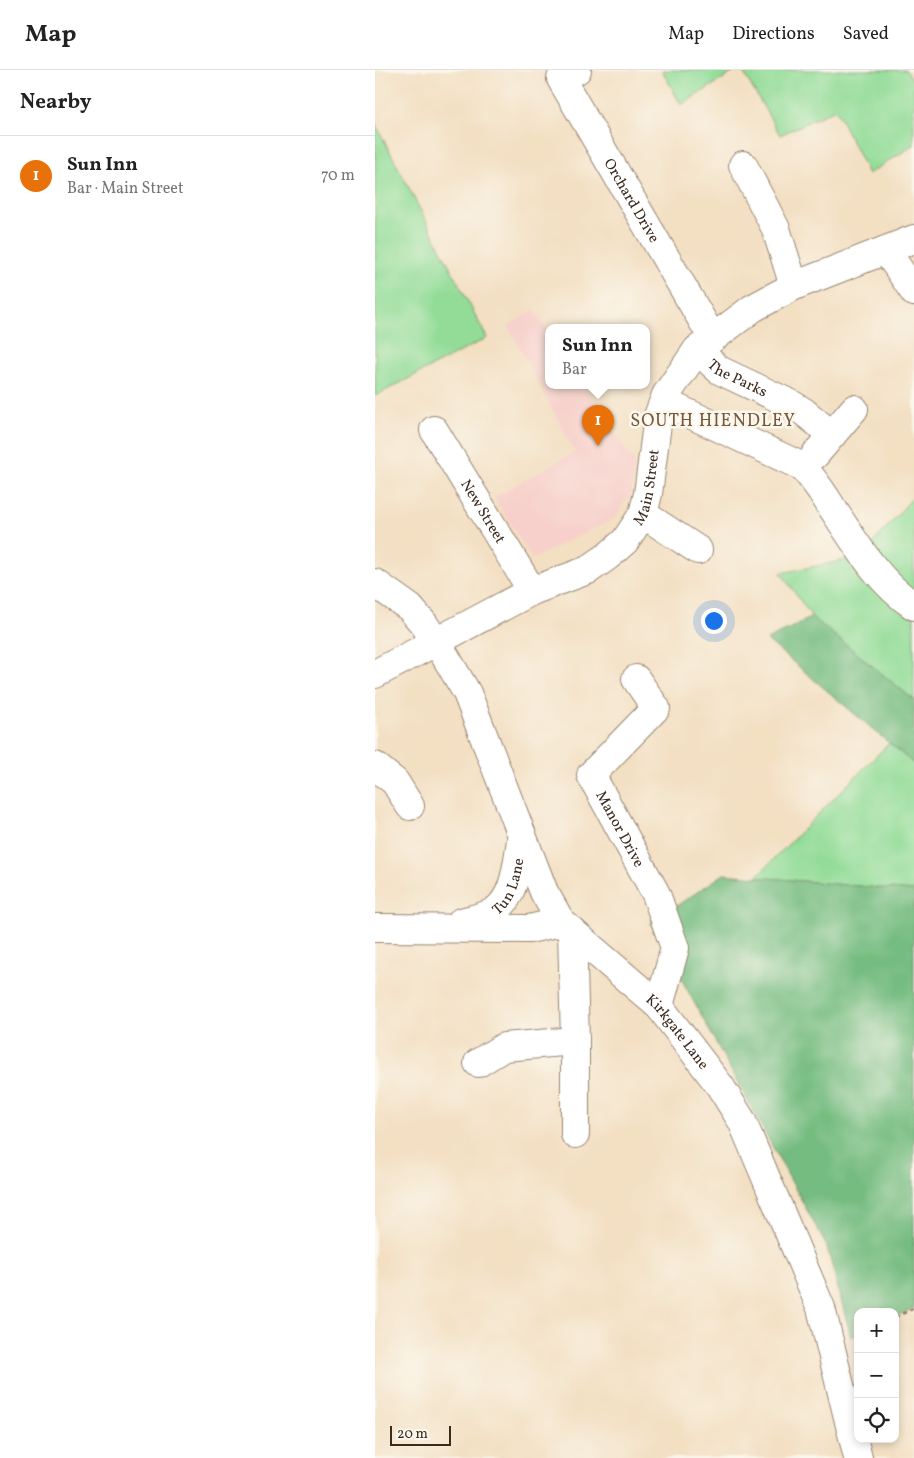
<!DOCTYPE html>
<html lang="en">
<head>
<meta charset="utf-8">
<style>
  body { margin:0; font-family:Vollkorn,serif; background:#f6f6f6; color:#222 }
  .controls { position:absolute; right:15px; bottom:15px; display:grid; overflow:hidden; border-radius:10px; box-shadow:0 2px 8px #0003 }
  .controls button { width:45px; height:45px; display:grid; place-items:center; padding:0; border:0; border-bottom:1px solid #e0e0e0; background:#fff; color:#222; font:25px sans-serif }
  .scale { position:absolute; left:15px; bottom:12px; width:61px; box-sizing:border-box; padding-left:5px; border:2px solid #3b2a1e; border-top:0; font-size:14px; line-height:18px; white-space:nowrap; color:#3b2a1e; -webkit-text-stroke:4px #fbf7ec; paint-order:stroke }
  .you { position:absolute; left:338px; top:550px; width:18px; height:18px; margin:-12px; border:4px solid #fff; border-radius:50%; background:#1a73e8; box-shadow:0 0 0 8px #1a73e833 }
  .badge { display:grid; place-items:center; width:32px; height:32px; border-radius:50%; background:#b5179e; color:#fff; font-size:16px; font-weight:700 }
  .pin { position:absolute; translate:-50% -41px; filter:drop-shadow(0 1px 2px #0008) }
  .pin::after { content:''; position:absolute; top:26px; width:18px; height:15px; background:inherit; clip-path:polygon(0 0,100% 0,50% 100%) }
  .popup { position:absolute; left:170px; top:254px; width:105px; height:65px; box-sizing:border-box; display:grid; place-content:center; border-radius:10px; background:#fff; filter:drop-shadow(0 1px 4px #0005); font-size:16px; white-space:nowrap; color:#767676 }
  .popup b { font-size:19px; color:#222 }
  .popup::after { content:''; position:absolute; left:50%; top:100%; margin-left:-10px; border:10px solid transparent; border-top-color:#fff }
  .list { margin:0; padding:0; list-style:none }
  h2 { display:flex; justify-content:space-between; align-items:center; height:65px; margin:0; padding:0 20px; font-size:21px }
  h2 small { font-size:16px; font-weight:400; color:#767676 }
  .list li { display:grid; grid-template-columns:32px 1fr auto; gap:15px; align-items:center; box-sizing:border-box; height:80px; padding:0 20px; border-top:1px solid #e0e0e0 }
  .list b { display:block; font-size:19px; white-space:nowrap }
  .list p { margin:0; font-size:16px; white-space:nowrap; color:#767676 }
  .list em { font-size:16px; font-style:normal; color:#767676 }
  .icon { flex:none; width:28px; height:28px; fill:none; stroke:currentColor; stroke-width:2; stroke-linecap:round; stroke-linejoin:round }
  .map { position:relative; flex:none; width:539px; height:1388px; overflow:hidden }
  header { display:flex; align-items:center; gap:30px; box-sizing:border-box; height:70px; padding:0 25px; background:#fff; border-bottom:1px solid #e0e0e0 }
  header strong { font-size:24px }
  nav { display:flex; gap:28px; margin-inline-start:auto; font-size:18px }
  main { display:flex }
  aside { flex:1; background:#fff }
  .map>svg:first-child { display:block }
  .built { fill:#f7d0cb }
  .green { fill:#92dc97; stroke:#66835a }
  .forest { fill:#75bc80; stroke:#58734f }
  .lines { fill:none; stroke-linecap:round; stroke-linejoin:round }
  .minor-casing { stroke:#978470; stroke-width:30 }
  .path { stroke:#978470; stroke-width:3; stroke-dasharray:4 4; stroke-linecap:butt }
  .minor { stroke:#fff; stroke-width:28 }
  .labels { text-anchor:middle; stroke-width:5; stroke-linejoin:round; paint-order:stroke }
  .street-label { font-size:15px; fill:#3b2a1e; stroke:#fbf7ec }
  .quarter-label { font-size:18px; letter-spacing:1px; fill:#76583d; stroke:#fbf7ec }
</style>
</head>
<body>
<header>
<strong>Map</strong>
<nav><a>Map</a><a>Directions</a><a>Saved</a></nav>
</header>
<main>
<aside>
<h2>Nearby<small></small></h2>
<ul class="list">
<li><span class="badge" style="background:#e8710a">1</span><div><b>Sun Inn</b><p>Bar · Main Street</p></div><em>70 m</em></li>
</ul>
</aside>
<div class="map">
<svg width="539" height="1388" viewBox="0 0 539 1388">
  <rect width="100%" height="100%" fill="#fbf7ec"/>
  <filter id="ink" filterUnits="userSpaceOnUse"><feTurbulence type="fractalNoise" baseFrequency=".02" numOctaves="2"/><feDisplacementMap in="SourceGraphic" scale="10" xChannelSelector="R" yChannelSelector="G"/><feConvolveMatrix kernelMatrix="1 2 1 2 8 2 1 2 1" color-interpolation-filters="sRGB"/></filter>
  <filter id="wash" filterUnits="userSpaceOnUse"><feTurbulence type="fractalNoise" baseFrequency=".0096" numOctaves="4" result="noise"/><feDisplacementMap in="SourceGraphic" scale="20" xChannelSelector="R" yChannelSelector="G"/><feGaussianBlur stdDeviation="1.12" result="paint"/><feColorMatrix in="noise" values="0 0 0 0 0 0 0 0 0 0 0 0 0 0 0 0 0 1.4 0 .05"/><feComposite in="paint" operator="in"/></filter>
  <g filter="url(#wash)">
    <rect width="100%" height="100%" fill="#f3dfc2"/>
    <path class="built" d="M159,239L174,263V315H208L259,392L257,422L238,449L157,489L119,427L200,382L133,256Z"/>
    <path class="green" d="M287,0H362L306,35Z
      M367,0H531L539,12V75L493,104L461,39L405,65Z
      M0,53L112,268L0,326Z
      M539,426V630L437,547L406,503L486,487Z
      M514,673L539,694V821L381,807Z"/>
    <path class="forest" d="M437,547L539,630V694L392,570Z
      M349,804L539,821V1238L520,1247V1242H483V1264L476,1267L452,1177L276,853Z"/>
  </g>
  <g filter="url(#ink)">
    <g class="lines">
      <g class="minor-casing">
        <g id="minor">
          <path id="s1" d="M202,0L186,9L337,267"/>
          <path d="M368,95L401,159L419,216"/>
          <path d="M511,180L539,222"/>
          <path id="s2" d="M322,280L344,300L416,334L429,342L457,365"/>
          <path d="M289,332L426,396C438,407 447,422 456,436C480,472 502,511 539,536"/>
          <path id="s3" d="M59,360L157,521"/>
          <path d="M440,385L479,339"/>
          <path d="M268,444L323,480"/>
          <path id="s4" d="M0,513L35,538L49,554L69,584L92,623L169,822L186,852L284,936L345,1016L367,1051L446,1238L483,1388"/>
          <path id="s5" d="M0,604L157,521L213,500L233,486L250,471L268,444L273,424L283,346L291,325L322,280L378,238L419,216L539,169"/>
          <path id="s6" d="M261,609L281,638L216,705L281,824L300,878L284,936"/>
          <path d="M0,696L20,712L35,736"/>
          <path id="s7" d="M86,852C96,849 111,847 120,841C142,825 142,790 147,765"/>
          <path d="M0,858L154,859L186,852"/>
          <path d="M197,861L200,971V1064"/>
          <path d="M103,993L129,977L200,971"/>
        </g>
      </g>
      <path class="path" d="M520,1247L539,1238"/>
      <use href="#minor" class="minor"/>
    </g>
  </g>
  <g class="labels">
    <g class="street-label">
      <text dy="5" stroke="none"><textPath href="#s1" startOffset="159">Orchard Drive</textPath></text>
      <text dy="5" stroke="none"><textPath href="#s2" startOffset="50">The Parks</textPath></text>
      <text dy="5" stroke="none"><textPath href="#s5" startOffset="344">Main Street</textPath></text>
      <text dy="5" stroke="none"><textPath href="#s3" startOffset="95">New Street</textPath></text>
      <text dy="5" stroke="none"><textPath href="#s6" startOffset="190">Manor Drive</textPath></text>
      <text dy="5" stroke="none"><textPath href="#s7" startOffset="65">Tun Lane</textPath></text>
      <text dy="5" stroke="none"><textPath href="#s4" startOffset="554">Kirkgate Lane</textPath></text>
    </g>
    <g class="quarter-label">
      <text x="338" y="356">SOUTH HIENDLEY</text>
    </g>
  </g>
</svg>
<div class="controls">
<button>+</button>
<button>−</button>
<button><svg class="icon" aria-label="locate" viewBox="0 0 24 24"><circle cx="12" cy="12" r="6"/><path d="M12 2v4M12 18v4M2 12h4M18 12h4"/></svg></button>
</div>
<div class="scale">20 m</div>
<div class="you"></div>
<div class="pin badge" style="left:223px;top:376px;background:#e8710a">1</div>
<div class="popup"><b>Sun Inn</b>Bar</div>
</div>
</main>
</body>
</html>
